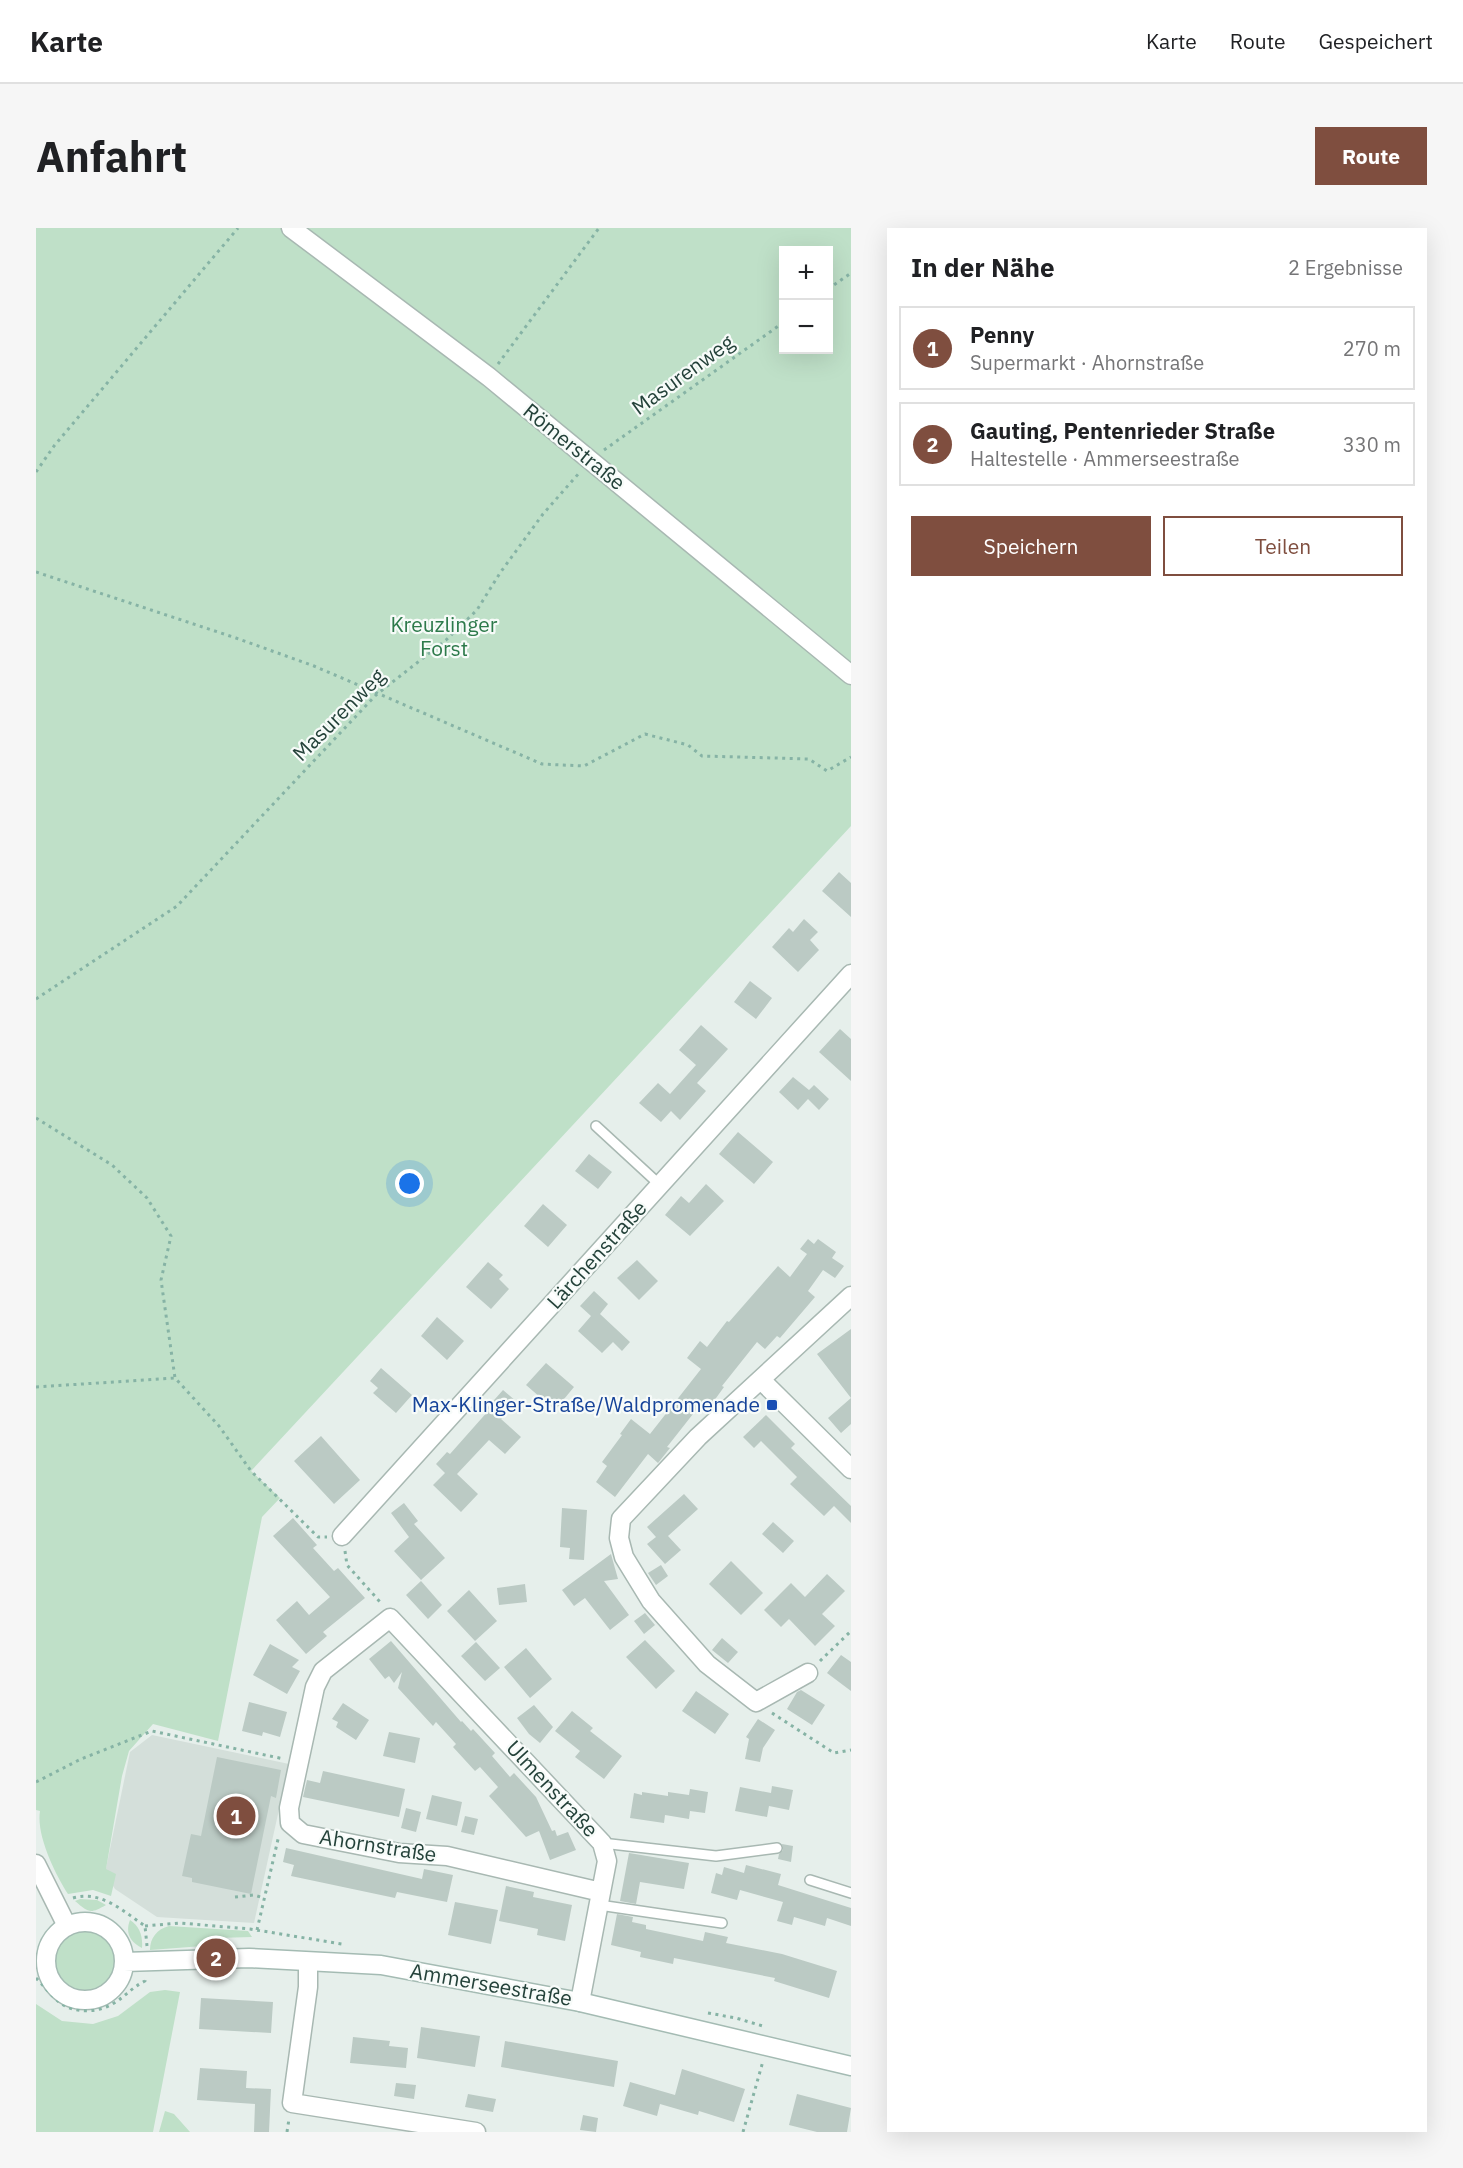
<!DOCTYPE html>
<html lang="de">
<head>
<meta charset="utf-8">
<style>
  body { margin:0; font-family:"IBM Plex Sans",sans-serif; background:#f6f6f6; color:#202124 }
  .controls { position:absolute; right:18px; top:18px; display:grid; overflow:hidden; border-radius:0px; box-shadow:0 6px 24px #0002 }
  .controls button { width:54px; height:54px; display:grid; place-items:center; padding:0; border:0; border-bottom:2px solid #e0e0e0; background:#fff; color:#202124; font:30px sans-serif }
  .you { position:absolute; left:374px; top:956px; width:21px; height:21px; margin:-15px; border:4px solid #fff; border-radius:50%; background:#1a73e8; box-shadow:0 0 0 9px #1a73e833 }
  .badge { display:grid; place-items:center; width:39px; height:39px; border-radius:50%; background:#7f4e3f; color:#fff; font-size:20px; font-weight:700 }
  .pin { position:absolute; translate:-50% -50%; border:3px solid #fff; box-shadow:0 2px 6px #0006 }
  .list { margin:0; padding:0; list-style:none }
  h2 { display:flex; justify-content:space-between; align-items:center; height:78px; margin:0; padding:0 24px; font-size:26px }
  h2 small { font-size:20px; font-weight:400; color:#757577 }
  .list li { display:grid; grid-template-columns:39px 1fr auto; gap:18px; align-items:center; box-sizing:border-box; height:84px; margin:0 12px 12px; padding:0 12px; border:2px solid #e0e0e0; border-radius:0px }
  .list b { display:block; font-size:22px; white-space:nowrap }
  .list p { margin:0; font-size:20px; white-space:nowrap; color:#757577 }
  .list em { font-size:20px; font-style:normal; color:#757577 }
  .actions { display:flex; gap:12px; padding:18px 24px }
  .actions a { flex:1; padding:14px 0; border:2px solid #7f4e3f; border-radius:0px; text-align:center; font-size:21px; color:#7f4e3f }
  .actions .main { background:#7f4e3f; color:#fff }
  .map { position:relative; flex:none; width:815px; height:1904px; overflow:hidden; border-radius:0px }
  header { display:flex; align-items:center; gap:36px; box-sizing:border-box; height:84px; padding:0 30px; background:#fff; border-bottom:2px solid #e0e0e0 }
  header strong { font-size:28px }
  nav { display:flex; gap:33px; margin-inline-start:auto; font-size:21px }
  .intro { display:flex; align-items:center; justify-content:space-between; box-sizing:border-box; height:144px; padding:0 36px }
  h1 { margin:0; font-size:42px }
  .button { padding:15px 27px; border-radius:0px; background:#7f4e3f; color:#fff; font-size:21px; font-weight:700 }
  main { display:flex; gap:36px; padding:0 36px }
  aside { flex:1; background:#fff; border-radius:0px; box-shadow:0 6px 24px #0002 }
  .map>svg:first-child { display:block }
  .built { fill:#d4dfda }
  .green { fill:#bfe0c8; fill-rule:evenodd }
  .building { fill:#bbcac4 }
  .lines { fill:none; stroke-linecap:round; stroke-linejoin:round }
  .service-casing { stroke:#a8b8b2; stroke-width:12 }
  .minor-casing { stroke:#a8b8b2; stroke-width:21 }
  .tertiary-casing { stroke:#a8b8b2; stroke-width:21 }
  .secondary-casing { stroke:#a4bbb3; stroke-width:21 }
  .path { stroke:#86b3a5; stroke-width:3; stroke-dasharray:3 4.5; stroke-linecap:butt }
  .service { stroke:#fff; stroke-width:9 }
  .minor { stroke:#fff; stroke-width:18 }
  .tertiary { stroke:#fff; stroke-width:18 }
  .secondary { stroke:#fff; stroke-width:18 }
  .transit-dot { fill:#1a4fb4; stroke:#f7fbf9; stroke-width:2 }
  .labels { text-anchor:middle; stroke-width:4.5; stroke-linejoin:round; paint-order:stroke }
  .street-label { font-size:21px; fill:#24423a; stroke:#f7fbf9 }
  .park-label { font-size:21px; fill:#2d7a4b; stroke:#f7fbf9 }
  .transit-label { font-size:21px; fill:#164399; stroke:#f7fbf9; text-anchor:end }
</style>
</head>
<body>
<header>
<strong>Karte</strong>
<nav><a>Karte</a><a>Route</a><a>Gespeichert</a></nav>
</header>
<div class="intro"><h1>Anfahrt</h1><a class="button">Route</a></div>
<main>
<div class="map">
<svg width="815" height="1904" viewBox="0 0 815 1904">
  <rect width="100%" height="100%" fill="#e6efeb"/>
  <path class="built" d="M116,1507L253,1536L218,1695L121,1689L79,1661L69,1645L94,1524Z"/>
  <path class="green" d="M0,0H815V598L215,1243L244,1270L226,1289L182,1513L117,1496L93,1523L86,1548L70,1641L80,1646L75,1668L57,1662L32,1666C19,1646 0,1607 4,1583L0,1582ZM748,22H792V122H748Z
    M44,1671L61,1672L70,1677C54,1686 53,1685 39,1673Z
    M94,1692C104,1698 107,1709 106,1720C94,1714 89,1705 94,1692Z
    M133,1698L212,1703L216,1709L180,1710V1717L114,1722C114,1710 121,1701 133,1698Z
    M18 1732a31 31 0 1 1 62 0a31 31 0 1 1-62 0Z
    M129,1762L144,1764L117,1904H0V1776L26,1793L57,1796L82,1788L114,1764Z
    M129,1883L138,1886L154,1904H123Z"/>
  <path class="building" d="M803,644L815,655V689L786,663Z
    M768,691L782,704L774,712L783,722L762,744L736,719L753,700L757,704Z
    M714,753L736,770L720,791L698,774Z
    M665,797L692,821L661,855L670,863L644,892L635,883L625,894L603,875L622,855L634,866L660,837L643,822Z
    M804,801L815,811V853L783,824Z
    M757,849L773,862L778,857L793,871L783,882L772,871L762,882L743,864Z
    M702,904L737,934L718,956L683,926Z
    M553,926L576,944L562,961L539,943Z
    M670,956L688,973L654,1008L629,987L645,968L653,975Z
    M507,976L531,997L512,1019L488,998Z
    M772,1011L778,1016L782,1011L800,1024L796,1030L808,1038L799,1050L787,1042L772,1063L779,1069L744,1110L741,1108L729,1121L721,1114L686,1158L688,1159L675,1177L668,1172L631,1219L634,1220L622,1235L612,1226L579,1269L560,1254L571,1238L566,1234L586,1207L584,1206L595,1191L614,1206L665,1141L651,1130L664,1113L671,1119L691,1093L693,1094L742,1038L754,1049L771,1026L764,1021Z
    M601,1032L622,1053L603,1072L581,1050Z
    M452,1034L467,1047L463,1051L473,1061L455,1081L430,1059Z
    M558,1063L572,1076L564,1086L594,1114L586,1123L577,1114L566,1125L542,1103L555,1088L544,1078Z
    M401,1089L428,1113L411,1132L385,1108Z
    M815,1101V1196L805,1205L792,1190L815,1170L781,1126Z
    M510,1135L538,1159L519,1182L490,1157Z
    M345,1140L376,1167L360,1185L337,1165L342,1160L334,1153Z
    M467,1162L481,1174L465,1191L485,1209L469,1226L453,1212L421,1246L442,1266L425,1284L397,1257L409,1245L400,1236L411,1224L414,1226L453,1182L451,1180Z
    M730,1187L759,1216L755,1220L815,1278V1295L798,1278L788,1288L754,1256L761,1249L725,1213L718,1220L707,1209Z
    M285,1208L324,1252L298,1276L258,1233Z
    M648,1266L662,1281L632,1308L645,1322L629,1336L611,1316L620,1309L611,1299Z
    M368,1275L382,1293L378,1296L409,1330L385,1352L358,1323L373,1309L355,1285Z
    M526,1280L551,1282L548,1332L533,1331L534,1320L524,1319Z
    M257,1290L281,1317L277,1320L298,1343L302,1340L329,1370L287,1404L291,1408L270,1426L240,1392L261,1373L273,1387L294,1369L237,1308Z
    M737,1294L758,1313L747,1325L726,1306Z
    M575,1326L582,1351L568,1353L593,1387L574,1402L549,1370L538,1378L526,1362Z
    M695,1333L727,1365L705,1387L673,1356Z
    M625,1337L632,1348L620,1357L612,1345Z
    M791,1346L809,1363L786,1386L799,1398L779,1418L753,1391L745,1399L728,1382L755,1355L769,1369Z
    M385,1353L406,1377L392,1391L370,1367Z
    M489,1356L491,1374L463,1377L461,1360Z
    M433,1362L461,1393L439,1413L411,1383Z
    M609,1385L619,1397L608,1406L598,1393Z
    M686,1410L702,1424L692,1435L676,1422Z
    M609,1412L639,1443L620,1461L590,1429Z
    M355,1413L425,1494L426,1493L435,1503L437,1501L459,1525L456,1528L474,1549L478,1545L500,1569L516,1603L519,1602L521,1608L532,1604L540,1622L514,1632L503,1603L490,1609L453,1568L462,1559L444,1539L439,1543L417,1519L420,1516L400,1494L397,1498L362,1460L366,1444L358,1455L353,1448L349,1451L333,1431Z
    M440,1414L464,1440L449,1453L425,1428Z
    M234,1416L263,1432L256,1439L264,1443L251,1466L217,1447Z
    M490,1420L516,1451L494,1470L468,1439Z
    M805,1427L815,1434V1463L791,1445Z
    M765,1462L789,1477L776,1497L751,1481L761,1464Z
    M660,1463L693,1486L679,1506L646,1483Z
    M213,1474L251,1484L244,1509L227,1504L226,1508L206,1503Z
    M307,1475L333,1492L320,1512L300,1499L302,1494L296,1491Z
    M498,1477L517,1499L504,1515L493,1506L481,1490Z
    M536,1483L557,1500L554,1503L586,1528L568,1551L539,1529L544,1523L519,1503Z
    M722,1491L739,1502L727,1520L724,1534L709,1531L713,1511L710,1509Z
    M353,1504L384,1510L379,1535L347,1528Z
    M181,1529L245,1542L240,1570L235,1568L215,1666L156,1654V1650L146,1648L155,1606L165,1608Z
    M287,1543L369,1561L363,1589L267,1569L271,1552L284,1555Z
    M736,1558L757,1562L753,1582L733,1578L731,1589L699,1583L704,1559L735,1565Z
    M654,1561L672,1564L669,1585L654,1583L653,1591L629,1587L628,1595L594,1590L598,1565L606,1567V1564L632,1568V1564L653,1567Z
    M396,1567L426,1574L421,1598L390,1591Z
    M370,1580L385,1584L380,1604L365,1600Z
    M429,1588L442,1591L438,1607L425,1604Z
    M746,1616L757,1618L755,1634L742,1631L743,1626L747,1622Z
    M250,1620L386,1651L388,1641L417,1647L411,1674L361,1664L359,1670L255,1648L258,1637L247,1634Z
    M593,1625L653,1635L648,1661L604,1654L600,1676L584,1673Z
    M710,1637L745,1646L742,1657L815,1680V1698L791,1690L789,1698L758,1689L756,1697L741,1693L747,1674L704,1662L701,1672L675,1665L680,1645L686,1647L688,1639L708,1645Z
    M470,1658L498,1664L497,1669L536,1677L529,1713L501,1707L502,1701L463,1693Z
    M419,1674L462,1682L455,1716L412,1707Z
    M581,1686L597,1689L596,1694L610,1697V1701L667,1713L669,1704L692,1709L690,1715L746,1726L801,1743L793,1770L738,1753L739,1750L638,1730L637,1736L604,1729L605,1724L575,1717Z
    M165,1770L237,1774L235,1805L163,1801Z
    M385,1799L444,1808L439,1839L381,1830Z
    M317,1809L354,1813L353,1818L372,1820L370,1840L314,1835Z
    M469,1813L582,1833L578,1859L465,1839Z
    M164,1840L211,1843L210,1860L235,1861L233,1904H218L219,1876L161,1872Z
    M646,1841L709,1861L698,1894L663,1883L662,1887L624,1876L621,1888L587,1878L594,1854L639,1867Z
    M360,1855L380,1857L378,1871L358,1868Z
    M432,1866L460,1871L457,1884L429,1879Z
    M761,1866L815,1880L811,1904H781L753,1897Z
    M547,1887L562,1890L560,1904L544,1902Z"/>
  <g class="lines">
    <g class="service-casing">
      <path id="service" d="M560,898L624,957
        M566,1615L680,1628L741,1620
        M774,1652L815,1665
        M563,1677L686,1695"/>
    </g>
    <g class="minor-casing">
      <path id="minor" d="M725,1152L815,1241
        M306,1308L815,746
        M772,1445L720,1474L671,1436L615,1373L588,1329L583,1310L585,1291L662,1209L815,1068
        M0,1636L31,1698
        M272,1734V1759L256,1875L440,1904
        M544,1774L571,1633L566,1615L354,1390L287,1443L279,1459L253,1580L254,1595L267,1606L363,1625L411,1628L565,1664"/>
    </g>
    <g class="tertiary-casing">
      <path id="tertiary" d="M255,0L453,149L815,447"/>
    </g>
    <g class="secondary-casing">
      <path id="secondary" d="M10 1733a39 39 0 1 1 78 0a39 39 0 1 1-78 0Z
        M88,1734L213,1730L345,1737L544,1774L815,1838"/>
    </g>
    <path class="path" d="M792,61L815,45
      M462,136L563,0
      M568,222L748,94
      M0,244L18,218L202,0
      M0,344L200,410L278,438L506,536L548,538L609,506L652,517L666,528L773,531L791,543L815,529
      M0,771L141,678L340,467L410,412L441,382L464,345L507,286L544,244
      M0,890L76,937L111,970L135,1008L125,1052L139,1150L183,1198L215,1243L282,1309H291
      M0,1159L139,1150
      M309,1323L311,1337L345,1375
      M784,1433L815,1403
      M736,1485L798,1525L815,1522
      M0,1554L45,1531L116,1503L248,1531
      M199,1669L218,1667L228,1670
      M37,1670C65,1662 87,1683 109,1698L111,1718
      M109,1698L144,1695L214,1701L306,1716
      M221,1702L243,1607
      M0,1750C8,1758 15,1767 23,1774C38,1786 63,1785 78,1775C90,1768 95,1760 109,1753V1748
      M672,1785L700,1790L730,1799
      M251,1904L253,1891
      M707,1904L727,1833"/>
    <use href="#service" class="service"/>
    <use href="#minor" class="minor"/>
    <use href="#tertiary" class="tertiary"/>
    <use href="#secondary" class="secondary"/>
  </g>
  <rect class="transit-dot" x="730" y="1171" width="12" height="12" rx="3"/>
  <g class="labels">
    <g class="street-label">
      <text transform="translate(647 147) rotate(-36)" y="7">Masurenweg</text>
      <text transform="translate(538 219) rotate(39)" y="7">Römerstraße</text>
      <text transform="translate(303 487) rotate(-45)" y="7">Masurenweg</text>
      <text transform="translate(561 1027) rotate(-48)" y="7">Lärchenstraße</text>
      <text transform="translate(516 1561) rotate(47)" y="7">Ulmenstraße</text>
      <text transform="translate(342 1618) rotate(9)" y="7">Ahornstraße</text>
      <text transform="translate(455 1757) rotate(10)" y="7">Ammerseestraße</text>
    </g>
    <g class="park-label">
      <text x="408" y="404">Kreuzlinger<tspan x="408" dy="24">Forst</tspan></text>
    </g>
    <g class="transit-label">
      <text x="724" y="1184">Max-Klinger-Straße/Waldpromenade</text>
    </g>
  </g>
</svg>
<div class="controls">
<button>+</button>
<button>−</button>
</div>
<div class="you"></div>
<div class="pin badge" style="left:200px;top:1588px">1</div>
<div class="pin badge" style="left:180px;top:1730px">2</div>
</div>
<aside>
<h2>In der Nähe<small>2 Ergebnisse</small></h2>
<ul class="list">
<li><span class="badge">1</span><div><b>Penny</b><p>Supermarkt · Ahornstraße</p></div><em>270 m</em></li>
<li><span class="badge">2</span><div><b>Gauting, Pentenrieder Straße</b><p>Haltestelle · Ammerseestraße</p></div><em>330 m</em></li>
</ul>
<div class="actions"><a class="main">Speichern</a><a>Teilen</a></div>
</aside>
</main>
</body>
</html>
